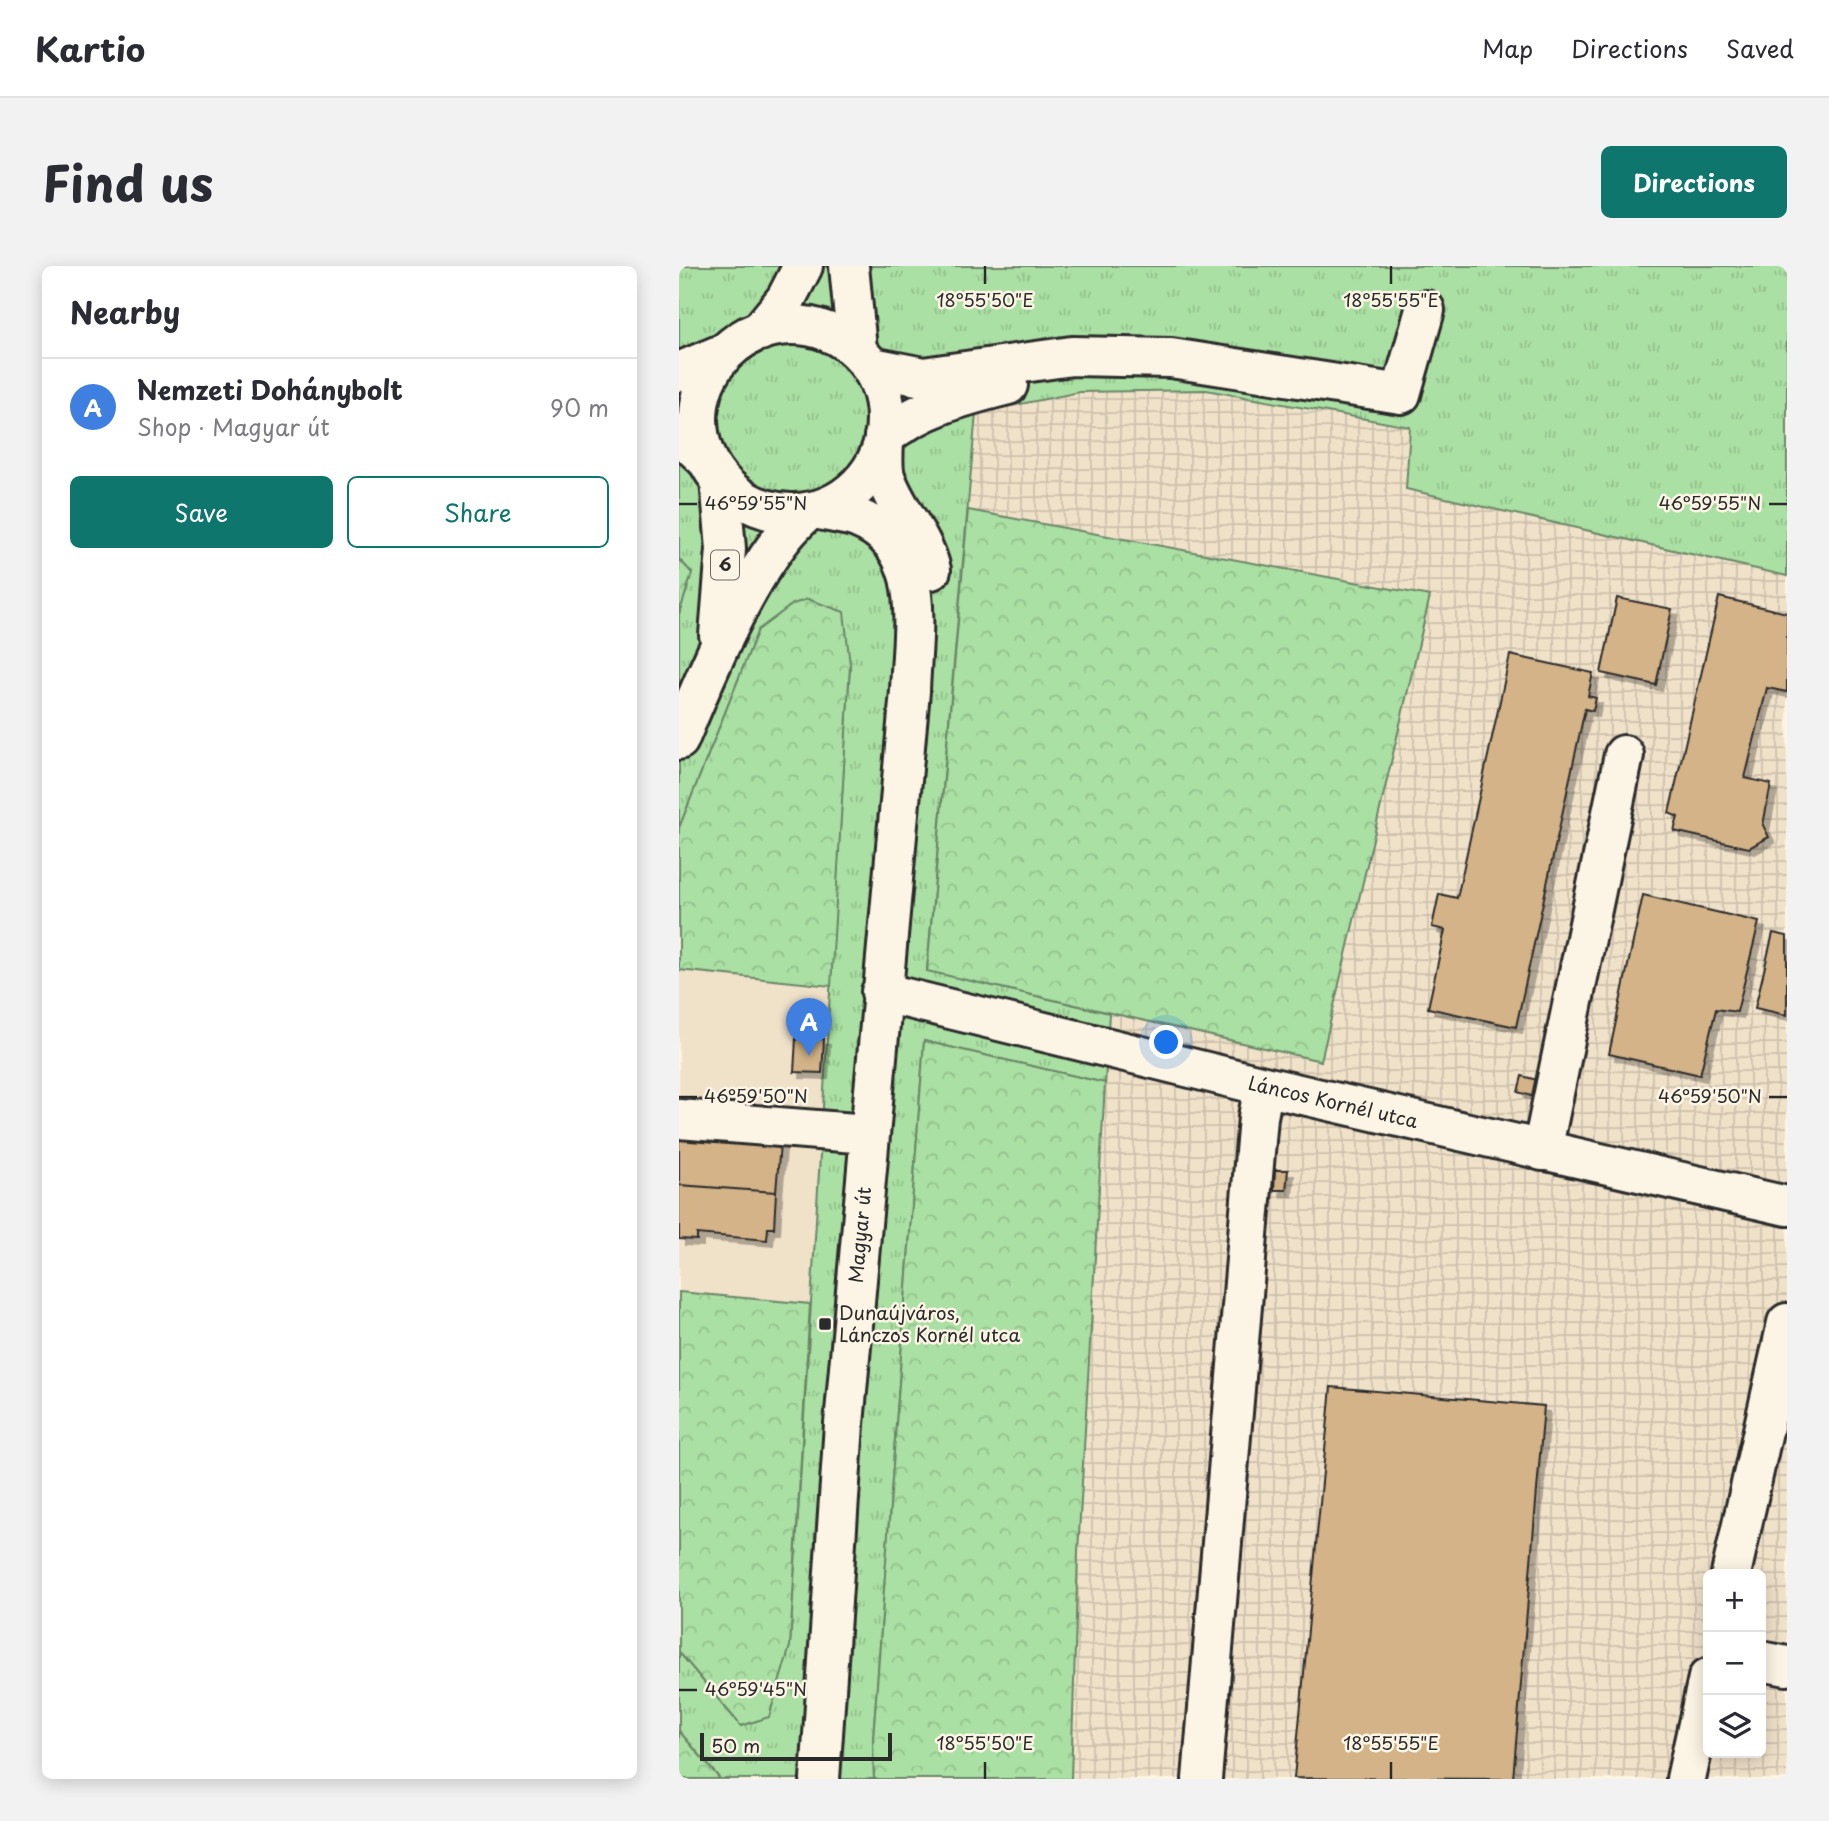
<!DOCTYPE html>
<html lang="en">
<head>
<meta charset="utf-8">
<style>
  body { margin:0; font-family:"Playpen Sans",sans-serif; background:#f2f2f3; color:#2b2b33 }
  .controls { position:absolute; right:21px; bottom:21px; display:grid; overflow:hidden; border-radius:10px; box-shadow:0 4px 18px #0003 }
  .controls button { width:63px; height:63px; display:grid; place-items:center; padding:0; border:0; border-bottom:2px solid #e1e1e2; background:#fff; color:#2b2b33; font:35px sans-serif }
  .scale { position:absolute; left:21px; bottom:18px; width:192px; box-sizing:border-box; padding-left:7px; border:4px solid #2b2b2b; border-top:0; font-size:19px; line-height:24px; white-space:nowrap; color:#2b2b2b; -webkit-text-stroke:5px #fcf5e5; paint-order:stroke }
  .you { position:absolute; left:488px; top:777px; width:24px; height:24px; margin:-18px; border:5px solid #fff; border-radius:50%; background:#1a73e8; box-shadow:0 0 0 10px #1a73e833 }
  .badge { display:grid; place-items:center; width:46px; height:46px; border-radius:50%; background:#0f766e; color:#fff; font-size:23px; font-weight:700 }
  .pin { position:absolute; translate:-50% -58px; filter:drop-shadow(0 2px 4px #0008) }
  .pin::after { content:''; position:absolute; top:37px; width:24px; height:21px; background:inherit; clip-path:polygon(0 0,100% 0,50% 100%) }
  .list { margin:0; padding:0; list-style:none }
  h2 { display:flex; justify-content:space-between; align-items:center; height:91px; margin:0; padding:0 28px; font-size:30px }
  h2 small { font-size:23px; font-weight:400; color:#7c7c81 }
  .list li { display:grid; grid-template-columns:46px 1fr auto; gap:21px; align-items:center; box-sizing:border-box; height:98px; padding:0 28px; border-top:2px solid #e1e1e2 }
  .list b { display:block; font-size:26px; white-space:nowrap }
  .list p { margin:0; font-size:23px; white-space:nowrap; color:#7c7c81 }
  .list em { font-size:23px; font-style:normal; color:#7c7c81 }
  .actions { display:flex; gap:14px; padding:21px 28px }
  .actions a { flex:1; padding:16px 0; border:2px solid #0f766e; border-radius:10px; text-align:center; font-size:24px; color:#0f766e }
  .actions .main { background:#0f766e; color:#fff }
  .icon { flex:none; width:38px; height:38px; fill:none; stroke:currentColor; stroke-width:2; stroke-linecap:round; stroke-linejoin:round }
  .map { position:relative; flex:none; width:1108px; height:1513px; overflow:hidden; border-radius:10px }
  header { display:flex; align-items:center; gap:42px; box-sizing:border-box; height:98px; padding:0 35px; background:#fff; border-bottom:2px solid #e1e1e2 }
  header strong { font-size:33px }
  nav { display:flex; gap:38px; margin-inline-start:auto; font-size:24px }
  .intro { display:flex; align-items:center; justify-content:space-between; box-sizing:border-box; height:168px; padding:0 42px }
  h1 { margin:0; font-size:49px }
  .button { padding:18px 32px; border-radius:10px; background:#0f766e; color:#fff; font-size:24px; font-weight:700 }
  main { display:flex; gap:42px; padding:0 42px }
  aside { flex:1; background:#fff; border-radius:10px; box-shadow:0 4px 18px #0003 }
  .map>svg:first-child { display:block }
  .built { fill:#f0e1c9 }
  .industrial { fill:url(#industrial-grid); fill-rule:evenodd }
  .grass { fill:url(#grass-tufts); stroke:#6a8667; stroke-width:2 }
  .forest { fill:url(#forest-crowns); stroke:#6a8667; stroke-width:2 }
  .building { fill:#d3b387; stroke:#2b2b2b; stroke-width:2; filter:url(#shadow) }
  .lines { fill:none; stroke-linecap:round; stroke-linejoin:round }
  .minor-casing { stroke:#2b2b2b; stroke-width:44 }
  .major-casing { stroke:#2b2b2b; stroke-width:44 }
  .minor { stroke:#fcf5e5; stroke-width:38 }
  .major { stroke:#fcf5e5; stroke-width:38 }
  .ticks { fill:none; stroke:#2b2b2b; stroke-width:2.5 }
  .poi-dot { fill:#2b2b2b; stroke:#fcf5e5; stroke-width:2.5 }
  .labels { text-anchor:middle; stroke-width:5; stroke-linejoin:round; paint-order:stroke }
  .shield { fill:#fcf5e5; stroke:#6a6863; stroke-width:2 }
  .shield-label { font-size:18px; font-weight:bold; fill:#2b2b2b }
  .street-label { font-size:19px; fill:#2b2b2b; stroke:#fcf5e5 }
  .poi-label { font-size:19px; fill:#2b2b2b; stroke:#fcf5e5; text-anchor:start }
  .ticks-label { font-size:18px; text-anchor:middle; fill:#2b2b2b; stroke:#fcf5e5; stroke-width:5; stroke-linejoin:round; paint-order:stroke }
</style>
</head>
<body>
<header>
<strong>Kartio</strong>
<nav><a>Map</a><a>Directions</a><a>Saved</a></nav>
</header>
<div class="intro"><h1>Find us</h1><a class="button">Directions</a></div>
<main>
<aside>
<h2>Nearby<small></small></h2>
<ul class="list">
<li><span class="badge" style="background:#3f7fe0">A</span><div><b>Nemzeti Dohánybolt</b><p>Shop · Magyar út</p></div><em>90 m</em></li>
</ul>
<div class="actions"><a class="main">Save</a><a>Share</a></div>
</aside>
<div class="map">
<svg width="1108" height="1513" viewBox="0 0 1108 1513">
  <defs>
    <pattern id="industrial-grid" width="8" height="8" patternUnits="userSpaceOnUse" patternTransform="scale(1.75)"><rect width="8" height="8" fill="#f0e1c9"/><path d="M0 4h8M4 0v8" fill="none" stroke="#cec1ad"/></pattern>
    <pattern id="grass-tufts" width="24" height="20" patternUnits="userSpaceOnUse" patternTransform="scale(1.75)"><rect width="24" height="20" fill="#aae0a3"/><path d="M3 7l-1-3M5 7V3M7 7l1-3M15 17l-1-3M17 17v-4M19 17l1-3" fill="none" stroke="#92c08c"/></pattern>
    <pattern id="forest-crowns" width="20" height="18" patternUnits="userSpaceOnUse" patternTransform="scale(1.75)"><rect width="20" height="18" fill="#aae0a3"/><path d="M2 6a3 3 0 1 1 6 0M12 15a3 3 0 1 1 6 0" fill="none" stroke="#92c08c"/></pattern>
    <filter id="shadow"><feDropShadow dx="6" dy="6" stdDeviation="0" flood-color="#0004"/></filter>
  </defs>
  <rect width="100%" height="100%" fill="#fcf5e5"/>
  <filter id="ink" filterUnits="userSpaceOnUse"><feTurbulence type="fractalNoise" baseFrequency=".0143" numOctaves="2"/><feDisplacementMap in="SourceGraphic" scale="14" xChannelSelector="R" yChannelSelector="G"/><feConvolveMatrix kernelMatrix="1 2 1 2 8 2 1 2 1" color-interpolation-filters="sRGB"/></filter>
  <g filter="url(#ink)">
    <path class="built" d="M0,704L152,720L131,1038L0,1026Z"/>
    <path class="industrial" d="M527,124L731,162L727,222L1108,310V1513H392L399,1286L430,747L642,794L751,331L289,244L297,147L401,126ZM1029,1308H1082V1487H1029Z"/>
    <path class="grass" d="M0,0H1108V310L727,223L731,161L527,124L401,126L297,147L248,704L430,747L426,817L245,775L194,1474L195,1513H41L0,1465V1386L62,1460L111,1380L171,399L79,364L0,562V348L13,307L0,293Z"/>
    <path class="forest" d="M289,244L751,330L642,795L248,705Z
      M0,293L13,307L0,348Z
      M129,333L165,346L171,399L152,720L0,704V562L79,364L114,338Z
      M245,775L426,817L399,1286L392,1513H195L194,1474Z
      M0,1026L131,1038L111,1380L90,1451L62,1460L0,1386Z
      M0,1465L41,1513H0Z"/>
    <path class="building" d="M1040,331L1108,347V426L1088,422L1066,512L1092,518L1084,559L1090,571L1070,582L995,565L999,551L990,547Z
      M938,332L993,343L977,419L922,407Z
      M831,389L914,407L909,430L917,432L914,445L906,443L837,761L749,742L766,664L753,661L760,628L778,632Z
      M964,629L1080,656L1058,746L1037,743L1021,809L930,788Z
      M1094,667L1108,670V749L1076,742Z
      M117,772L145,773L143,807L115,806Z
      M843,810L858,814L855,831L839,826Z
      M0,861L102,866L97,926L0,919Z
      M596,904H609L607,924H595Z
      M0,919L97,926L95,962H89L88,974L18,968V974L0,973Z
      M652,1121L865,1140L834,1513L615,1512Z"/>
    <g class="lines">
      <g class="minor-casing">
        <path id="minor" d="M193,101L244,111L393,90L492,92L722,128L746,44
          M0,106L45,87
          M0,168L27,193
          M141,244C153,247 166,248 178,252C251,281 233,362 231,425L165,1158L141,1513
          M252,304C244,269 217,244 206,210C203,199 205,183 205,171C240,142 285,130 329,119
          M202,726L585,820L1108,940
          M0,853L189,868
          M863,885L945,489
          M1052,1308L1108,1057
          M1082,1395L1108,1400
          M523,1513L579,851L585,820
          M1007,1513L1029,1412"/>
      </g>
      <g class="major-casing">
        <path id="major" d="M170,0L178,83
          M19 153a94 94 0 1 1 188 0a94 94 0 1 1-188 0Z
          M81,65L107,33L124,0
          M40,369L47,283L41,214
          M0,474C27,409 74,292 127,247"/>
      </g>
      <use href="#minor" class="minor"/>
      <use href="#major" class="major"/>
    </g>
  </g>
  <path class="ticks" d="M306,0V18M712,0V18M0,238H18M1090,238H1108M0,831H18M1090,831H1108M0,1424H18M306,1496V1513M712,1496V1513"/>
  <rect class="poi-dot" x="139" y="1051" width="14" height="14" rx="3.5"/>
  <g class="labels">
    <rect class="shield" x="32" y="284.5" width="28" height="29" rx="5"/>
    <g class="shield-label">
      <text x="46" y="305">6</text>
    </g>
    <g class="street-label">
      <text transform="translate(654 836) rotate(13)" y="7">Láncos Kornél utca</text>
      <text transform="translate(181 969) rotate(-85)" y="7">Magyar út</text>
    </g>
    <g class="poi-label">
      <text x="160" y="1054">Dunaújváros,<tspan x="160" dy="22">Lánczos Kornél utca</tspan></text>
    </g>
  </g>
  <g class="ticks-label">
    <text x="306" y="41">18°55'50"E</text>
    <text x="712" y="41">18°55'55"E</text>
    <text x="77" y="244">46°59'55"N</text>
    <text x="1031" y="244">46°59'55"N</text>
    <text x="77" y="837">46°59'50"N</text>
    <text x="1031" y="837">46°59'50"N</text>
    <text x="77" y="1430">46°59'45"N</text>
    <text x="306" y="1484">18°55'50"E</text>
    <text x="712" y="1484">18°55'55"E</text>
  </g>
</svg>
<div class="controls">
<button>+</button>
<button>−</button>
<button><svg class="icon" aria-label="layers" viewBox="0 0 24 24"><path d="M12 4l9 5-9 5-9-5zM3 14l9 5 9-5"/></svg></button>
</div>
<div class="scale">50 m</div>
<div class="you"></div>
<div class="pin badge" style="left:130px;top:790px;background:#3f7fe0">A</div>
</div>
</main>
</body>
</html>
